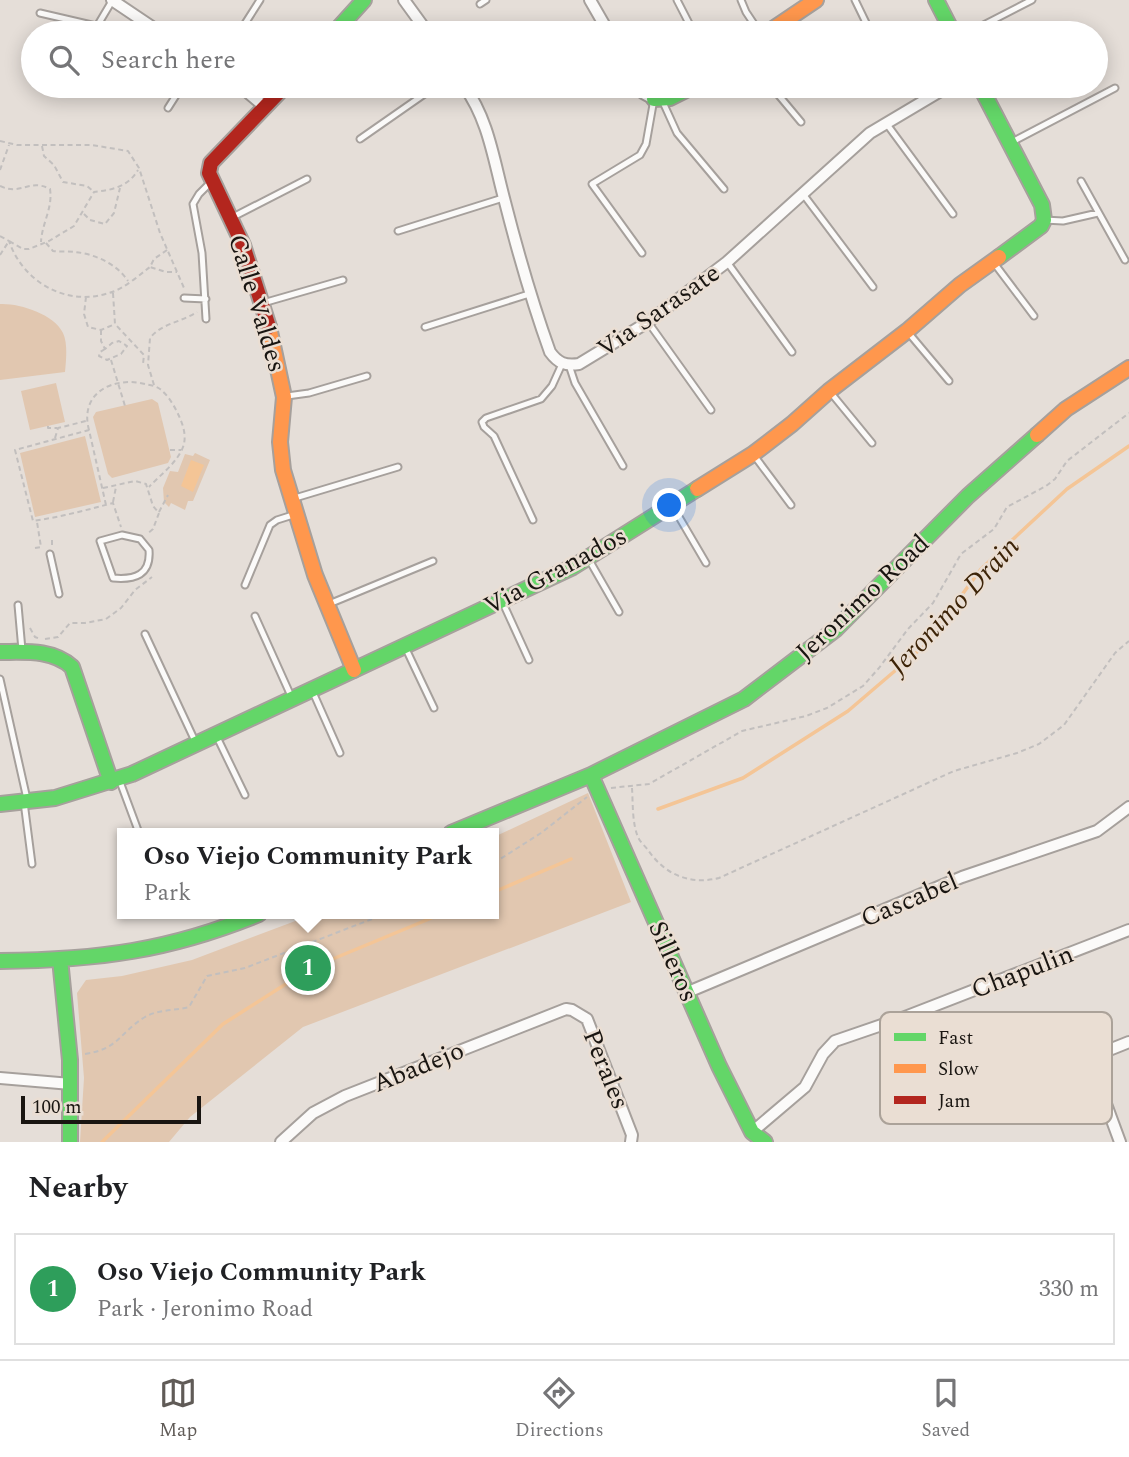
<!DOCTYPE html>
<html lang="en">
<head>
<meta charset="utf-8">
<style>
  body { margin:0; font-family:Spectral,serif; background:#f6f6f6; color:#202124 }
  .scale { position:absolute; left:21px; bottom:18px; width:180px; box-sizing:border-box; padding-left:7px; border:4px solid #191511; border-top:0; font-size:19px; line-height:24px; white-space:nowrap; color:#191511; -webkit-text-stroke:5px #eaded3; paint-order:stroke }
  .you { position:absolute; left:670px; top:506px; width:24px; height:24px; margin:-18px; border:5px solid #fff; border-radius:50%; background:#1a73e8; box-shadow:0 0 0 10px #1a73e833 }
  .badge { display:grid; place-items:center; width:46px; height:46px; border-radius:50%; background:#605b57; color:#fff; font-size:23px; font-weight:700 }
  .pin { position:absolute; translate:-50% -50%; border:4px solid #fff; box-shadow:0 2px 7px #0006 }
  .popup { position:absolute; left:117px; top:828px; width:382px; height:91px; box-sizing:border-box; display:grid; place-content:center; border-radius:0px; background:#fff; filter:drop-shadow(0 2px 5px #0005); font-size:23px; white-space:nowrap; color:#757577 }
  .popup b { font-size:26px; color:#202124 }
  .popup::after { content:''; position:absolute; left:50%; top:100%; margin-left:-14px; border:14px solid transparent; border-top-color:#fff }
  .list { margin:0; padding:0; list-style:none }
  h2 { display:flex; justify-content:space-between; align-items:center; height:91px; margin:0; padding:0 28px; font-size:30px }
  h2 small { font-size:23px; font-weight:400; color:#757577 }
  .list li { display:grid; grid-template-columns:46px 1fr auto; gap:21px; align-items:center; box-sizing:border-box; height:112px; margin:0 14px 14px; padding:0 14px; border:2px solid #e0e0e0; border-radius:0px }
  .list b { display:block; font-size:26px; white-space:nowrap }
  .list p { margin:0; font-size:23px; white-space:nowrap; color:#757577 }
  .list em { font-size:23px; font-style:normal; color:#757577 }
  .icon { flex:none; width:38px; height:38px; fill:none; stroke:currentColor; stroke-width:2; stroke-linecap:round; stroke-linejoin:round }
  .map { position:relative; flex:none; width:1129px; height:1142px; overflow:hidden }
  .search { position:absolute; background:#fff; box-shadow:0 4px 18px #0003; left:21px; right:21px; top:21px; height:77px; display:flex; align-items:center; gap:18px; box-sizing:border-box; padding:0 24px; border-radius:38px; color:#757577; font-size:26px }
  .sheet { height:217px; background:#fff }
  nav { display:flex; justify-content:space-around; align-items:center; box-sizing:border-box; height:98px; border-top:2px solid #e0e0e0; background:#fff; font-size:19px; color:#757577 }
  nav a { display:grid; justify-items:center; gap:4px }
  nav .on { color:#605b57 }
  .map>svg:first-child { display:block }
  .green { fill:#e1c7b0 }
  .water { fill:#f4c596 }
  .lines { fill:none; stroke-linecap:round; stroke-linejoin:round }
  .stream { stroke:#f4c596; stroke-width:3.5 }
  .lane-casing { stroke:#a6a09c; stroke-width:9 }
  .street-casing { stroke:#a6a09c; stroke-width:14 }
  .fast-casing { stroke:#a6a09c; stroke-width:18 }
  .slow-casing { stroke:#a6a09c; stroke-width:18 }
  .jam-casing { stroke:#a6a09c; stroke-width:18 }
  .path { stroke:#c2bfbe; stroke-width:2; stroke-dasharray:5 3.5; stroke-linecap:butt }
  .lane { stroke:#fbfaf9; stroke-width:5 }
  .street { stroke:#fbfaf9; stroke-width:10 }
  .fast { stroke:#63d668; stroke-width:14 }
  .slow { stroke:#ff974d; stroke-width:14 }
  .jam { stroke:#b3261e; stroke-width:14 }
  .labels { text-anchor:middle; stroke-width:5; stroke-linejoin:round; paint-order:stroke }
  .street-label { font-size:26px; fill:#191511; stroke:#eaded3 }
  .water-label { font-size:28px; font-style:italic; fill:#3d2408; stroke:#eaded3 }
  .key { fill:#eaded3; stroke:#aba299; stroke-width:2 }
  .key-label { font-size:19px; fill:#191511 }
</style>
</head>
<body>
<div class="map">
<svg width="1129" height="1142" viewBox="0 0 1129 1142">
  <rect width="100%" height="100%" fill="#e5ded8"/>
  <path class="green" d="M0,304C19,303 54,314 63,333C68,344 66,360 65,372L0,380Z
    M56,383L65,422L30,430L21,391Z
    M152,399L158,403L171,457L168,463L112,478L108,474L93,417L96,412Z
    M85,436L101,502L35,517L20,453Z
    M195,453L210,460L193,501H188L185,510L171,503L169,507L164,502L163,488L170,471L178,472L185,454L193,456Z
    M588,793L631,902L303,1027L190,1117L169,1142H80L84,1078L77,993L86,980L122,976L192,960L314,914H494V837Z"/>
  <path class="water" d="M191,460L204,465L193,492L181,486Z"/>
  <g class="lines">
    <path class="stream" d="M658,809L743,778L848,711L924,646L981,569L1067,489L1129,446
      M494,892L571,859
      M102,1142L223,1024L311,968L441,914"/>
    <g class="lane-casing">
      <path id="lane" d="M677,0L694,33
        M741,0L746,12L760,33
        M855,0L871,33
        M480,4L486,0
        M40,13L96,26
        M93,33L112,1
        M239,33L260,0
        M968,33L1032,0
        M771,86L801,122
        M536,90L543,86
        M662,100L677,133L724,189
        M168,108L182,86
        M886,123L953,214
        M360,139L436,86
        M1012,142L1115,88
        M1081,181L1125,260
        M803,194L873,287
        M231,218L307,179
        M1044,220L1063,221L1098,213
        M398,231L503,198
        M642,253L592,184L640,155L646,144L654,99
        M727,262L792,352
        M994,263L1034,316
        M184,298L206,299
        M263,303L343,280
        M206,319L202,253L193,204L199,194L211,182
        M648,322L711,410
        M425,327L529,294
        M907,331L949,381
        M569,365L575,383L623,466
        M831,393L872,443
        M287,396L309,393L367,376
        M753,454L791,505
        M295,498L398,467
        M672,505L706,563
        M533,520L494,436L484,427L482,422L486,418L541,399L552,386L562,364
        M122,535L140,539L149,550C151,575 135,580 113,578L100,541Z
        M50,554L59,594
        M588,558L619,612
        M245,585L270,525L277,520L296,514
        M502,601L529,660
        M329,604L433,561
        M18,605L22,650
        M255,616L291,696
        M145,634L195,741
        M406,649L434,708
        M0,679L27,799
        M312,690L340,753
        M216,735L245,795
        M119,779L139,833
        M24,802L32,864"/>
    </g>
    <g class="street-casing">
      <path id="street" d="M112,0L161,33
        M404,0L428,33
        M590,0L609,33
        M240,86L265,107
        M464,86C489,120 494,162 505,202C518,253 532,302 550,352C558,363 565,366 579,364L648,322L727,262L870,133L949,86
        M637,86L643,93L654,99
        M688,992L962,877L1097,831L1129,807
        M905,1017L912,1071L919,1089L937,1104L1089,1058L1129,1042
        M1089,1058L1120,1142
        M0,1078L71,1084
        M752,1132L805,1087L823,1054L835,1041L905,1017L1129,930
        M281,1142L313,1113L345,1096L566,1009L572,1010L587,1019L632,1135L631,1142"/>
    </g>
    <g class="fast-casing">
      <path id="fast" d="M936,0L953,33
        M334,33L364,0
        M980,86L1042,205L1044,220L1041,226L999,257
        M654,99L670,98L694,86
        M0,652C25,652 52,649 72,667L111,782
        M591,775L719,1066L752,1132L765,1142
        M0,804L55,798L132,774L573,567L697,489
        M451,833L591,775L744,699L836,629L968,496L1037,435
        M60,959L70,1060V1142
        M0,961C98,960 168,951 259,914"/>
    </g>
    <g class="slow-casing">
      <path id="slow" d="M767,33L816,0
        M269,327L284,397L280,442L283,470L315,575L354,670
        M1037,435L1066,409L1129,368
        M697,489L753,454L792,424L829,391L907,331L960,285L999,257"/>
    </g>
    <g class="jam-casing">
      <path id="jam" d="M269,327L243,245L209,173L211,163L285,86"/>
    </g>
    <path class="path" d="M0,141L17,145H92L128,151L139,168L160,233L184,288
      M42,146L44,156L54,165L63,182L87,186L94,192
      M0,170L9,145
      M0,186C21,196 29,178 50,189C53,208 42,223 41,242
      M84,214L90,220L105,224L114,213L120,188
      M0,236L9,241C23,282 66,307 109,293C124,289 138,276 150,267
      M46,243L53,251C60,252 68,251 75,252C95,254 117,264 128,281
      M167,250L154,259L150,267L166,272H177
      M0,255L9,241L23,249H29L49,241L74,226L94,192C112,190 128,187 138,170
      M113,293L115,324L144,355L143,364
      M86,297L84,314L88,327L101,330L115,324
      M101,330V341L105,349L112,343L119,341L127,346L121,354L107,360L99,356L100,352L105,349
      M111,360L125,406
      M154,385L148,365L150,338C162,323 182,322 197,312
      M48,426V428H57
      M89,430C79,393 113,376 145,384C150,385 156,386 160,389C168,395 175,407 179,416C183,425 187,436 183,447C177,463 160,475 149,487
      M55,438L58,428L86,421
      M170,450H181
      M103,488L135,481L146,484L153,506L159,513L153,529L147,534
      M113,502L116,487
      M106,505L89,430L15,450L33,521C60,517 87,510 113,503L121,527
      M159,512L168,495
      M52,545V538
      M35,548L41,547L37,522
      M30,628L35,637L40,639
      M45,639L58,637L70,623H85L106,619L121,608L135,590L152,577
      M611,788L649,784L742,731L806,716L827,708L863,686L879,668L908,629L933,603L961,554L994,529L1007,507L1046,486L1055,479L1067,461L1129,413
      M632,788C633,803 632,823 638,837C640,842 645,846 648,850C665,875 690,885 719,878L954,771L1017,753L1039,744L1064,725L1115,653L1129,641
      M494,863L541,833L587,797
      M85,1054C119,1049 120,1032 145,1017C159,1009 174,1011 189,1007L207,976L245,968L385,914"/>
    <use href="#lane" class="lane"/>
    <use href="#street" class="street"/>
    <use href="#fast" class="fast"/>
    <use href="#slow" class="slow"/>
    <use href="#jam" class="jam"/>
  </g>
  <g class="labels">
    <g class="street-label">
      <text transform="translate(258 303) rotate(73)" y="9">Calle Valdes</text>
      <text transform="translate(658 310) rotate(-35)" y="9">Via Sarasate</text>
      <text transform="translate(555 570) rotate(-28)" y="9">Via Granados</text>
      <text transform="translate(862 597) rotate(-43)" y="9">Jeronimo Road</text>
      <text transform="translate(909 899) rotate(-23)" y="9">Cascabel</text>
      <text transform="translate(674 961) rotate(66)" y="9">Silleros</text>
      <text transform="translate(1022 971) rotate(-21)" y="9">Chapulin</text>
      <text transform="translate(418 1066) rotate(-22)" y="9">Abadejo</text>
      <text transform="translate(607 1069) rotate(68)" y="9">Perales</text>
    </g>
    <g class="water-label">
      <text transform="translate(953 605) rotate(-47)" y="10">Jeronimo Drain</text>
    </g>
  </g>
  <rect x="880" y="1012" width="232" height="112" rx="10" class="key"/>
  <rect x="894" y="1033" width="32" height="8" fill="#63d668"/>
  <rect x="894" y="1064" width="32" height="9" fill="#ff974d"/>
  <rect x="894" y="1096" width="32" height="8" fill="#b3261e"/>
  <g class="key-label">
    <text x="938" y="1044">Fast</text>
    <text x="938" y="1075">Slow</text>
    <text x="938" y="1107">Jam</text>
  </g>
</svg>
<div class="scale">100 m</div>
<div class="you"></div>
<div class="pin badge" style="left:308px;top:968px;background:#2e9e5b">1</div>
<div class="popup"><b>Oso Viejo Community Park</b>Park</div>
<div class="search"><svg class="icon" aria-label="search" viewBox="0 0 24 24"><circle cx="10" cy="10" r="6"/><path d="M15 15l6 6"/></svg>Search here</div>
</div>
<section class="sheet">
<h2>Nearby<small></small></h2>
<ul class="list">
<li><span class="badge" style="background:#2e9e5b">1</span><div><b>Oso Viejo Community Park</b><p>Park · Jeronimo Road</p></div><em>330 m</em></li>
</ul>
</section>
<nav>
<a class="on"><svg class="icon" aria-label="map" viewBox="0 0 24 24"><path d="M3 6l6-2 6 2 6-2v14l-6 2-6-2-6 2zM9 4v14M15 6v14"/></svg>Map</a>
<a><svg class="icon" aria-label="directions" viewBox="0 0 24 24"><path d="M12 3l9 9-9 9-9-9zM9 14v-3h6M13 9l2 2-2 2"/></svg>Directions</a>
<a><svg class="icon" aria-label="saved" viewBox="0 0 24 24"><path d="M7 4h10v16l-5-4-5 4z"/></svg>Saved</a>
</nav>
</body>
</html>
